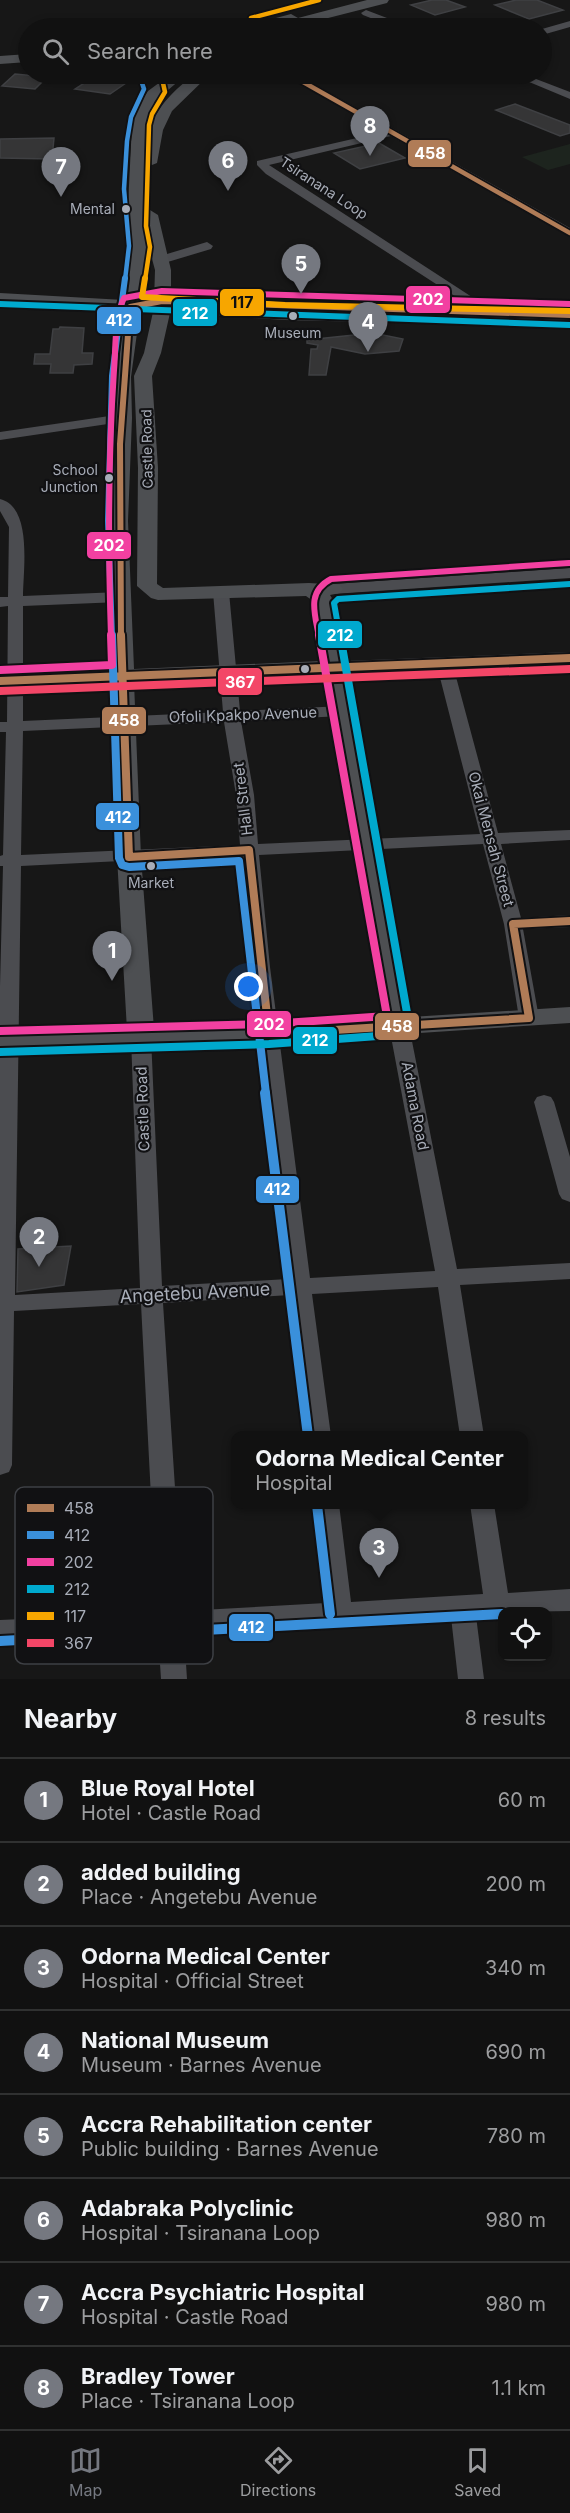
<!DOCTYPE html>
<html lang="en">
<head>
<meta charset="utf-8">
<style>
  body { margin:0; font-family:Inter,sans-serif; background:#1a1a1a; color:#f1f3f6 }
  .controls { position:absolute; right:18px; bottom:18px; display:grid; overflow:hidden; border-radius:12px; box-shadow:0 3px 9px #0003 }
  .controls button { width:54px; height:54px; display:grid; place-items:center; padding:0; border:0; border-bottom:2px solid #303131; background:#111; color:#f1f3f6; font:30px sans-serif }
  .you { position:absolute; left:249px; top:987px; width:21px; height:21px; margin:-15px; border:4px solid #fff; border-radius:50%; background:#1a73e8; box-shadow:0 0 0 9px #1a73e833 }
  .badge { display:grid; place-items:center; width:39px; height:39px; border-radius:50%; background:#757880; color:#fff; font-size:20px; font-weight:700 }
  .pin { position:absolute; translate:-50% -50px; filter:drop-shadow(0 2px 3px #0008) }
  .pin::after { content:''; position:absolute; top:32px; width:21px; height:18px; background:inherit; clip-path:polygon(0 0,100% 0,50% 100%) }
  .popup { position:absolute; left:231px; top:1431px; width:297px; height:78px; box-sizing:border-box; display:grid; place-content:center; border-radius:12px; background:#111; filter:drop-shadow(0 2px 4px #0005); font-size:20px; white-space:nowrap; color:#9c9d9f }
  .popup b { font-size:22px; color:#f1f3f6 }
  .popup::after { content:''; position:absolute; left:50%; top:100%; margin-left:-12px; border:12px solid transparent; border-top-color:#111 }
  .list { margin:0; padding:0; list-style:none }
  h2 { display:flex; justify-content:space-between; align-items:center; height:78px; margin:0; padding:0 24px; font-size:26px }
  h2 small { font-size:20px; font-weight:400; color:#9c9d9f }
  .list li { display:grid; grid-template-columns:39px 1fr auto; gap:18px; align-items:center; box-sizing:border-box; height:84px; padding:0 24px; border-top:2px solid #303131 }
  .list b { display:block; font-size:22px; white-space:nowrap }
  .list p { margin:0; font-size:20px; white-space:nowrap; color:#9c9d9f }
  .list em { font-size:20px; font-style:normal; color:#9c9d9f }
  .icon { flex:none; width:33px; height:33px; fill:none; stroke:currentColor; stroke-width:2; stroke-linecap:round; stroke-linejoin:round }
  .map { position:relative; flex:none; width:570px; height:1679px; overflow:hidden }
  .search { position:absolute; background:#111; box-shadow:0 3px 9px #0003; left:18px; right:18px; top:18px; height:66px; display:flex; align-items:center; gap:15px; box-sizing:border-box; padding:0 21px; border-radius:33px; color:#9c9d9f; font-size:22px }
  .sheet { height:750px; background:#111 }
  nav { display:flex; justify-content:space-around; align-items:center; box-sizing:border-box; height:84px; border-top:2px solid #303131; background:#111; font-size:16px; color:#9c9d9f }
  nav a { display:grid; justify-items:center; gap:3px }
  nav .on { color:#757880 }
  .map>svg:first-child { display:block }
  .green { fill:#1d241e }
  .building { fill:#353536; stroke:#3f4043; stroke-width:1.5 }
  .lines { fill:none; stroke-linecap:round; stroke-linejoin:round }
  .minor { fill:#4b4c50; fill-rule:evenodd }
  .major { fill:#4d4f52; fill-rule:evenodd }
  .bus-1-far2-casing { stroke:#111113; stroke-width:8 }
  .bus-1-far1-casing { stroke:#111113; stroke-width:10 }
  .bus-1-casing { stroke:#111113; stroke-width:12 }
  .bus-2-far3-casing { stroke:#111113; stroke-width:8 }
  .bus-2-far2-casing { stroke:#111113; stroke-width:10 }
  .bus-2-far1-casing { stroke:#111113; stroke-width:12 }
  .bus-2-casing { stroke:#111113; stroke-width:14 }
  .bus-3-far1-casing { stroke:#111113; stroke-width:10 }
  .bus-3-casing { stroke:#111113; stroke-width:12 }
  .bus-4-far1-casing { stroke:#111113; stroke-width:10 }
  .bus-4-casing { stroke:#111113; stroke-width:12 }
  .bus-5-far1-casing { stroke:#111113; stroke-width:8 }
  .bus-5-casing { stroke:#111113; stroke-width:10 }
  .bus-6-casing { stroke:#111113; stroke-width:12 }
  .bus-1-far2 { stroke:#b07c57; stroke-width:4.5 }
  .bus-1-far1 { stroke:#b07c57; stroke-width:6 }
  .bus-1 { stroke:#b07c57; stroke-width:8 }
  .bus-2-far3 { stroke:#3a90db; stroke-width:4.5 }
  .bus-2-far2 { stroke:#3a90db; stroke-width:6 }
  .bus-2-far1 { stroke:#3a90db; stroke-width:8 }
  .bus-2 { stroke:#3a90db; stroke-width:10 }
  .bus-3-far1 { stroke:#f240a1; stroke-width:6 }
  .bus-3 { stroke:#f240a1; stroke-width:8 }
  .bus-4-far1 { stroke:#00a9ce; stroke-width:6 }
  .bus-4 { stroke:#00a9ce; stroke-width:8 }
  .bus-5-far1 { stroke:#f7a600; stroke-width:4.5 }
  .bus-5 { stroke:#f7a600; stroke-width:6 }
  .bus-6 { stroke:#f34667; stroke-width:8 }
  .bus-dot { fill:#a8adb8; stroke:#111113; stroke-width:2 }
  .labels { text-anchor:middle; stroke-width:4.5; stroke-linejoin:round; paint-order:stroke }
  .far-street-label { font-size:14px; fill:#a8adb8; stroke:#111113 }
  .bus-label { font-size:14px; fill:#a8adb8; stroke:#111113; text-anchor:end }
  .street-label { font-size:15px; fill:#a8adb8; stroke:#111113 }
  .near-street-label { font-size:18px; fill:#a8adb8; stroke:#111113 }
  .key { fill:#111113; stroke:#3e4045; stroke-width:1.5 }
  .key-label { font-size:16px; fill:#a8adb8 }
  .line-badge { stroke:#111113; stroke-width:2 }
  .badge-label { font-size:16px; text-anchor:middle; font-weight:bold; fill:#fff }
  .pale-badge-label { font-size:16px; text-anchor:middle; font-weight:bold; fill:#111 }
</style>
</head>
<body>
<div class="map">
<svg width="570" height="1679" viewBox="0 0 570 1679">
  <rect width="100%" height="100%" fill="#171717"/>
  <path class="green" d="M570,144V164L548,170L522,157Z"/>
  <path class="building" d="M432,0H446L465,7L435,15L411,5Z
    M516,0H537L563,10L529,19L495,5Z
    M15,74L47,77L35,89L2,86Z
    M92,78L126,83L110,94L75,89Z
    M515,104L570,125V133L560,136L496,110Z
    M54,138L52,159L0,158V139Z
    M379,143L405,158L360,169L334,153Z
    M60,327L84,328L82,353H93L92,364L74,365L73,373H50L51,364H34L35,354H50L53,329H59Z
    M373,333L403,339L399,351L365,354L331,347L326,375H309L311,349H317L318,345L307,343V340Z
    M71,1246L64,1285L17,1292L18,1249Z"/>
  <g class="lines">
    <path class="minor" d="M366,10L408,26L409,28H396L363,15L361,13Z
      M570,21V27L542,35V29Z
      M284,74H296L570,228V237L391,136L269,165L495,312L494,315H484L266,174L257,165V161L383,132Z
      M510,74H523L570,92V99Z
      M207,242L213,246L211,249L161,264L155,260L157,257Z
      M123,414L130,418L128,421L0,440V432Z
      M0,499C33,507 23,571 23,596L120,592L128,597L120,602L23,606V721L223,712L213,592L221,587L229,592L240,711L343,706L351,711L343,716L241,721L254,795L258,844L480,834L436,662L444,657L452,662L498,833L570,830V840L501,844L521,918L570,915V927L523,929L539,1018L536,1023L529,1024L522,1023L519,1018L504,924L483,844L259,855L270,967L310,1278L435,1271L389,1026L392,1021L399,1020L406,1021L409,1026L457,1269L570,1263V1279L460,1285L484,1436H460L438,1287L312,1294L331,1436H307L290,1295L163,1303L183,1611L326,1603L315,1504H339L351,1602L483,1594L470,1504H494L508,1593L570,1589V1611L502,1612V1614L476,1616L484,1679H458L451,1617L184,1633L187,1679H161L158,1634L0,1642V1620L157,1613L141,1304L14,1311L12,1465L9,1472L0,1475V986L3,866H0V856L3,855L6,732H0V722H7L8,606L0,607V597H8L9,527L0,511ZM224,722L236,795L240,845L21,855L23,731ZM241,855L250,967L288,1279L162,1286L151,1037L148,1032L141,1031L134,1032L131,1037L140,1288L15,1295L21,866Z
      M570,568V578L333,594L325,589L333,584Z
      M544,1095L551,1097L554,1102L570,1157V1202L562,1199L559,1194L534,1102L537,1097Z"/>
    <path class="major" d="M367,0H389L387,3L289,28H247L249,25L291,14L298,18Z
      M28,54V62L0,64V56Z
      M171,74H187L155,101L146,124V147C150,113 169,94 195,74H210L172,111L163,130L157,163L152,165L145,161L143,213L150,210L158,215L171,270V303L285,310L570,317V327L285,320L170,313L161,353L152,376L158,468L157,584L163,588L309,583L340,585L343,589L340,593L330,595L333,600L345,661L570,652V664L347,674L410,1017L570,1007V1023L269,1043L0,1051V1033L127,1030L117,857L112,683L0,688V674L112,670L108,521L114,418L113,377L123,310L0,303V293L124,300L132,246L127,227L132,124L138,106L148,91ZM143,225L155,270L154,302L141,301L148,246ZM140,311L153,312L144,353L134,376L138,468L137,586L151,598L158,600L306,596L313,601L323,661L134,669L128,521L132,418L131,377ZM325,674L384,1018L269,1025L154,1029L141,857L134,682Z"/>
    <g class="bus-1-far2-casing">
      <path id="bus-1-far2" d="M289,74L570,233"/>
    </g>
    <g class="bus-1-far1-casing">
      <path id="bus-1-far1" d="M121,637L120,444L130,307L162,301L570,315"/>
    </g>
    <g class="bus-1-casing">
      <path id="bus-1" d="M121,635L129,857L249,850L269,1034L529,1018L513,924L570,921
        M0,681L570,658"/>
    </g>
    <g class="bus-2-far3-casing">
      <path id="bus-2-far3" d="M125,280L129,246L124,189L127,141L131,117L144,89L140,77"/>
    </g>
    <g class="bus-2-far2-casing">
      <path id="bus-2-far2" d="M112,637L108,521L112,376L125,278"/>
    </g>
    <g class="bus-2-far1-casing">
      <path id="bus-2-far1" d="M112,635L119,858L122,865L129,867L239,861L266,1094"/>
    </g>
    <g class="bus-2-casing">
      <path id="bus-2" d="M265,1093L308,1436
        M317,1505L330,1614
        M0,1641L502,1614"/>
    </g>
    <g class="bus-3-far1-casing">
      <path id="bus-3-far1" d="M111,637C108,548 108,459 114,370C116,348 114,318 124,298L162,291L570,304
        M319,637C315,614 306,592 331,579L569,563"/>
    </g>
    <g class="bus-3-casing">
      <path id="bus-3" d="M0,670L112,665L111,635
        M0,1031L269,1024L387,1016L319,635"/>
    </g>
    <g class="bus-4-far1-casing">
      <path id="bus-4-far1" d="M0,304L570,325
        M340,637L334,603L338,599L570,584"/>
    </g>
    <g class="bus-4-casing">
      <path id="bus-4" d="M0,1052L269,1044L405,1034L409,1024L340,635"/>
    </g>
    <g class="bus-5-far1-casing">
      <path id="bus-5-far1" d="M251,18L319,0
        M145,280L150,247L146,226L149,125L152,114L165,92L161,74"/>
    </g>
    <g class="bus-5-casing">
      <path id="bus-5" d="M145,278L142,297L285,305L570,311"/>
    </g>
    <g class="bus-6-casing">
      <path id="bus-6" d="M0,691L570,669"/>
    </g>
    <use href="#bus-1-far2" class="bus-1-far2"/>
    <use href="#bus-1-far1" class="bus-1-far1"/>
    <use href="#bus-1" class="bus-1"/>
    <use href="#bus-2-far3" class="bus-2-far3"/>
    <use href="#bus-2-far2" class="bus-2-far2"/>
    <use href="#bus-2-far1" class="bus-2-far1"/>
    <use href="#bus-2" class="bus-2"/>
    <use href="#bus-3-far1" class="bus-3-far1"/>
    <use href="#bus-3" class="bus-3"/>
    <use href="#bus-4-far1" class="bus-4-far1"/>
    <use href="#bus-4" class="bus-4"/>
    <use href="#bus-5-far1" class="bus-5-far1"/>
    <use href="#bus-5" class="bus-5"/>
    <use href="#bus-6" class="bus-6"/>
  </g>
  <g class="bus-dot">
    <circle cx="126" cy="209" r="5"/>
    <circle cx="293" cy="316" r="5"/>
    <circle cx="109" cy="478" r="5"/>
    <circle cx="305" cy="669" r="5"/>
    <circle cx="151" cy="866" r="5"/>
  </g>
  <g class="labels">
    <g class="far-street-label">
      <text transform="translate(324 188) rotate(33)" y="5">Tsiranana Loop</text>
      <text transform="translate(147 449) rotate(-91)" y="5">Castle Road</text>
    </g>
    <g class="bus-label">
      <text x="115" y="214">Mental</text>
      <text x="293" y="338" text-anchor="middle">Museum</text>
      <text x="98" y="475">School<tspan x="98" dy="17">Junction</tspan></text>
      <text x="151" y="888" text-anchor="middle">Market</text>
    </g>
    <g class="street-label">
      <text transform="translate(243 715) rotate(-2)" y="5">Ofoli Kpakpo Avenue</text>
      <text transform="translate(243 799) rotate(-97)" y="5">Hall Street</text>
      <text transform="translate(491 839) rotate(75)" y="5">Okai Mensah Street</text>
      <text transform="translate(415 1106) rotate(79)" y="5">Adama Road</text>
      <text transform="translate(143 1109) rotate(-92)" y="5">Castle Road</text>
    </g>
    <g class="near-street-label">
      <text transform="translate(195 1293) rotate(-3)" y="6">Angetebu Avenue</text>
    </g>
  </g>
  <rect x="15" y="1487" width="198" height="177" rx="9" class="key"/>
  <rect x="27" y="1504" width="27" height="8" fill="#b07c57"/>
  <rect x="27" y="1531" width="27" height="8" fill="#3a90db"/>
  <rect x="27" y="1558" width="27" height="8" fill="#f240a1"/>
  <rect x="27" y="1585" width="27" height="8" fill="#00a9ce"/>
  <rect x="27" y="1612" width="27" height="8" fill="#f7a600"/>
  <rect x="27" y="1639" width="27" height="8" fill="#f34667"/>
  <g class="key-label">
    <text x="64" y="1514">458</text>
    <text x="64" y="1541">412</text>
    <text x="64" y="1568">202</text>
    <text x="64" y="1595">212</text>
    <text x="64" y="1622">117</text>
    <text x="64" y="1649">367</text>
  </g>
  <g class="line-badge">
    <rect x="407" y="139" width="45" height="29" rx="6" fill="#b07c57"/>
    <rect x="405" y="285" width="46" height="29" rx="6" fill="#f240a1"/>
    <rect x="219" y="288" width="46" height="29" rx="6" fill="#f7a600"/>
    <rect x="172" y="298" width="46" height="29" rx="6" fill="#00a9ce"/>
    <rect x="96" y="306" width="46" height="29" rx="6" fill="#3a90db"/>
    <rect x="86" y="531" width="46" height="29" rx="6" fill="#f240a1"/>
    <rect x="317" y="620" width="46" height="29" rx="6" fill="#00a9ce"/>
    <rect x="217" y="667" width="46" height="29" rx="6" fill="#f34667"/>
    <rect x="101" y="706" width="46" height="29" rx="6" fill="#b07c57"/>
    <rect x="95" y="802" width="45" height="29" rx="6" fill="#3a90db"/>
    <rect x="246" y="1010" width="46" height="28" rx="6" fill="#f240a1"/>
    <rect x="374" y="1012" width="46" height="29" rx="6" fill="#b07c57"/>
    <rect x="292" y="1026" width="46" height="29" rx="6" fill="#00a9ce"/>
    <rect x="255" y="1175" width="45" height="29" rx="6" fill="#3a90db"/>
    <rect x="228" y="1613" width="46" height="29" rx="6" fill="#3a90db"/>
  </g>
  <g class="badge-label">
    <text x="430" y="159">458</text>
    <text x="428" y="305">202</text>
    <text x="195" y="319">212</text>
    <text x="119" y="326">412</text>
    <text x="109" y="551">202</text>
    <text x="340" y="641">212</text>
    <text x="240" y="688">367</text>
    <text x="124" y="726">458</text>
    <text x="118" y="823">412</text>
    <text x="269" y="1030">202</text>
    <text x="397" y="1032">458</text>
    <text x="315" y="1046">212</text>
    <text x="277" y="1195">412</text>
    <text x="251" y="1633">412</text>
  </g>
  <g class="pale-badge-label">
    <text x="242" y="308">117</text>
  </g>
</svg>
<div class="controls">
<button><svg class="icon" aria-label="locate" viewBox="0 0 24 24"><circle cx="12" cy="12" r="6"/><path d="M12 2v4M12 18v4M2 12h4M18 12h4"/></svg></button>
</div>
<div class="you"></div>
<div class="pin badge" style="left:112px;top:981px">1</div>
<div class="pin badge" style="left:39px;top:1267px">2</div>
<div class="pin badge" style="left:379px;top:1578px">3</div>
<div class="popup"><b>Odorna Medical Center</b>Hospital</div>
<div class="pin badge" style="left:368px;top:352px">4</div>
<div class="pin badge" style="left:301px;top:294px">5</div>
<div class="pin badge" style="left:228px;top:191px">6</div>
<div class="pin badge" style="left:61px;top:197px">7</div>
<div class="pin badge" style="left:370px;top:156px">8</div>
<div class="search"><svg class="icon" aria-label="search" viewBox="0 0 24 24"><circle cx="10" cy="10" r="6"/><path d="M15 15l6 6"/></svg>Search here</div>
</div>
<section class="sheet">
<h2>Nearby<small>8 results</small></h2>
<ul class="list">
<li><span class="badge">1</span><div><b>Blue Royal Hotel</b><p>Hotel · Castle Road</p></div><em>60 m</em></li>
<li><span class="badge">2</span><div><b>added building</b><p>Place · Angetebu Avenue</p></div><em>200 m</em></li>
<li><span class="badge">3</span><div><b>Odorna Medical Center</b><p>Hospital · Official Street</p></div><em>340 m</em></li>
<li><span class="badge">4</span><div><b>National Museum</b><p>Museum · Barnes Avenue</p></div><em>690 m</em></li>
<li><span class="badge">5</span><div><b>Accra Rehabilitation center</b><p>Public building · Barnes Avenue</p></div><em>780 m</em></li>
<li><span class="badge">6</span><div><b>Adabraka Polyclinic</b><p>Hospital · Tsiranana Loop</p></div><em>980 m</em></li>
<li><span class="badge">7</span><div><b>Accra Psychiatric Hospital</b><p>Hospital · Castle Road</p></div><em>980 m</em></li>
<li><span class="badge">8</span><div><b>Bradley Tower</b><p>Place · Tsiranana Loop</p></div><em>1.1 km</em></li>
</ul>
</section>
<nav>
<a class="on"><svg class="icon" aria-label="map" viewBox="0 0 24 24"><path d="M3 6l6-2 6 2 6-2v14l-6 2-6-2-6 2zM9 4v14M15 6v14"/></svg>Map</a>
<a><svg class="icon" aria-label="directions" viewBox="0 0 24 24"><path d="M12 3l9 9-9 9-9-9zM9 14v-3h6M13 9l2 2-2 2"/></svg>Directions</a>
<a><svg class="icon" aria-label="saved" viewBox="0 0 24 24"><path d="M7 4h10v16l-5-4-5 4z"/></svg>Saved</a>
</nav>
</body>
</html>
